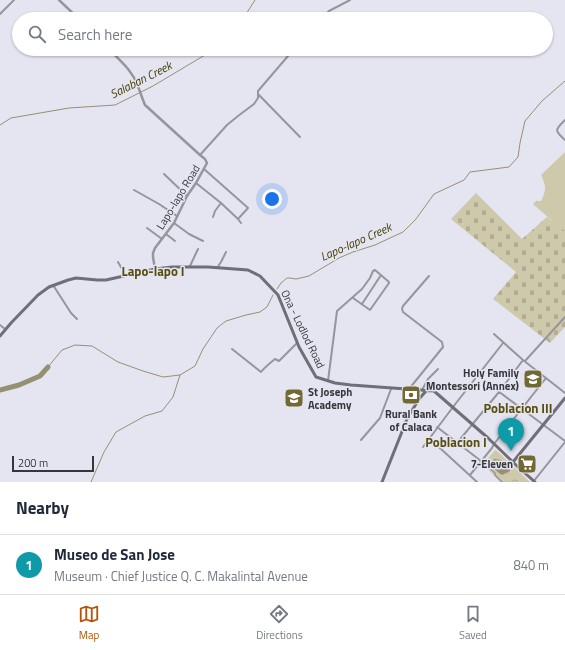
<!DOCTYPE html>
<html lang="en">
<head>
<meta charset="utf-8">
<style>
  body { margin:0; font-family:"Titillium Web",sans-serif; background:#f2f2f3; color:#1f2937 }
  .scale { position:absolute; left:12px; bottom:10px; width:82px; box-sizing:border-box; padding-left:4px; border:2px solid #36363b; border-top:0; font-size:11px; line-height:14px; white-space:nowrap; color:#36363b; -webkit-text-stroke:3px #e5e5f2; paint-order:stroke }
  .you { position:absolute; left:272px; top:199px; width:14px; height:14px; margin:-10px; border:3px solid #fff; border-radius:50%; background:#1a73e8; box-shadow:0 0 0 6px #1a73e833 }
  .badge { display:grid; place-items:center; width:26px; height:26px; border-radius:50%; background:#b45309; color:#fff; font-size:13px; font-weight:700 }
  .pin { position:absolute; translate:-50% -33px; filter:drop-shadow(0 1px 2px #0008) }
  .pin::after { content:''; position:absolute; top:21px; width:14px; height:12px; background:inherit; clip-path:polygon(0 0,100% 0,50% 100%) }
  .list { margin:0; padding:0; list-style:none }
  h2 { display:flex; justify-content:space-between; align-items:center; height:52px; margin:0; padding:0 16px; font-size:17px }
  h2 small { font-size:13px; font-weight:400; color:#747a83 }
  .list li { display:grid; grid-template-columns:26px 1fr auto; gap:12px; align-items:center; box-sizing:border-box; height:60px; padding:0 16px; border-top:1px solid #e0e1e3 }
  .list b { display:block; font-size:15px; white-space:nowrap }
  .list p { margin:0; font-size:13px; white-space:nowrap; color:#747a83 }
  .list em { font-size:13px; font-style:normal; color:#747a83 }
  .icon { flex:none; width:22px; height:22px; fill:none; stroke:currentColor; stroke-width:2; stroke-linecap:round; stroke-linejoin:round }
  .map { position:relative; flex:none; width:565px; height:482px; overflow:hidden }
  .search { position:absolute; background:#fff; box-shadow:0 1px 3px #0004; left:12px; right:12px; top:12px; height:44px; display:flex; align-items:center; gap:10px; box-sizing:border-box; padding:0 14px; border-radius:22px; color:#747a83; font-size:15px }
  .sheet { height:112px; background:#fff }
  nav { display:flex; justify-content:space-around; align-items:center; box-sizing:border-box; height:56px; border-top:1px solid #e0e1e3; background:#fff; font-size:11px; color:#747a83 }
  nav a { display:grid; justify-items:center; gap:2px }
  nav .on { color:#b45309 }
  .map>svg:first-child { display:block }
  .green { fill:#cec9aa }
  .cemetery { fill:url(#cemetery-stones) }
  .park { fill:url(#park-crowns) }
  .water { fill:url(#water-ripples) }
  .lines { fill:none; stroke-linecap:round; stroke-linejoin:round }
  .stream { stroke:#959072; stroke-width:1 }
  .river { stroke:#959072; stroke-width:5 }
  .pedestrian { stroke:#96959b; stroke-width:1.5 }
  .minor { stroke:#96959b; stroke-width:2 }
  .tertiary { stroke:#96959b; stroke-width:2.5 }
  .secondary { stroke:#6f6f77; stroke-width:3 }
  .labels { text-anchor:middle; stroke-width:3; stroke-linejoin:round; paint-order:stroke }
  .street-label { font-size:11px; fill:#36363b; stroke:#e5e5f2 }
  .poi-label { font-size:11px; font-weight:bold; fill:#36363b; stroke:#e5e5f2; text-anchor:end }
  .water-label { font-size:12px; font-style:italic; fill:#453c01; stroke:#e5e5f2 }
  .quarter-label { font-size:13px; font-weight:bold; fill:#584e0f; stroke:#e5e5f2 }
</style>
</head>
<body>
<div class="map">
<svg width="565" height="482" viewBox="0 0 565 482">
  <defs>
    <pattern id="cemetery-stones" width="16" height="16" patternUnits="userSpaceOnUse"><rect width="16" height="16" fill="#cec9aa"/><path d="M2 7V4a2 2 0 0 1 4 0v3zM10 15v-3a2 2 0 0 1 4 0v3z" fill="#b2ad93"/></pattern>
    <pattern id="park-crowns" width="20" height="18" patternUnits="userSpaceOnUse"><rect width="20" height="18" fill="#cec9aa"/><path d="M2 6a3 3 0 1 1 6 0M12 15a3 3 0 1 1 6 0" fill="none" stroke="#b2ad93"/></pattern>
    <pattern id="water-ripples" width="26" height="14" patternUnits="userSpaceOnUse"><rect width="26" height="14" fill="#959072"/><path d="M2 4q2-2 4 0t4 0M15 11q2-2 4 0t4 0" fill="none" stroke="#7a765f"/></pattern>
  </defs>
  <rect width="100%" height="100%" fill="#e5e5f2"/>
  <path class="green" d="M565,152V232L533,204L537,200V201H541C547,189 546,186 541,175Z"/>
  <path class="cemetery" d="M476,193L522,239L547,217L565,231V327L550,343L493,299L516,272L451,219Z"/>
  <path class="park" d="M495,450H496L530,482H500L483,464Z"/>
  <path class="water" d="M494,459L501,460L507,466L510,468V471L502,475C498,473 492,467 492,462Z"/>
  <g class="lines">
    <path class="stream" d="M243,19L255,0
      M0,125L11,118L69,108L115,105L153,86L215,49
      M277,289L281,283L287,278H290L296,279L309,276L339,258L353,252L375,245L403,232L416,219L434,194L464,180L470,172L509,167L518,157L520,143L525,121L542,101L565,81
      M48,367L62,350L75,345L92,346L118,362L143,371L163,377L180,375L195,366L203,349L217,328L226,321L246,315L260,312L267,307L273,295
      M91,482L104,452L116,432L145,416L162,411L173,397L180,375"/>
    <path class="river" d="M0,390L19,385L40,376L48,367"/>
    <path class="pedestrian" d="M481,461L495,473V475L502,482"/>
    <path class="minor" d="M0,14L14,0
      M321,19L329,11L350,0
      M258,94L300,137
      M565,120C555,130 554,130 565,140
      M200,155L227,125L238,116L254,104L258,98V91L294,49
      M164,174L187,196
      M196,183L221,203L238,219L248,208L247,207L204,169
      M134,190L159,204L177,216
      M213,217L215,211L221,203
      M238,219L241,223
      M174,223L189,234L203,241
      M147,228L162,239
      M166,234L175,241
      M118,262L122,269L125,275
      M190,266L198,249
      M217,268L221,262L226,252
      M53,285L71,313L77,319
      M362,304L381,275
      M0,325L5,329
      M494,334L523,360L565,393
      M232,349L261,372C265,367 270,363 275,359L279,361L297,343
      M525,361L565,317
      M478,376L565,441
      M328,381L337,311L362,289L370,278L373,271L375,270L389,282V283L370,310L353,298
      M409,389L443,347L442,342L403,312L402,309L403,306L429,276
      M422,390L428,379L438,369
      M437,427L481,461
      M429,438L477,482
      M361,440L380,418L391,389
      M457,443L499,392L523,360
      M423,447L453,407L503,343
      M470,475L492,448L494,444L546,378
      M533,482L565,442"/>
    <path class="tertiary" d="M59,0L79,19
      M109,49C119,60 132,70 137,84C140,91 142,98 145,105L200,155L205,159L207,163L196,183L187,196L174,223L155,248L153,253V257L155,269"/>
    <path class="secondary" d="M0,336L11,323L38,295L49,287L68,280L76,278L97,280H106L155,269L172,267H208L248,270L260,276L278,295L299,347L316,377L335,383L351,385L434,391L488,438L517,466L535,482
      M513,462L565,398
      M382,482L407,419L419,399L426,391"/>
  </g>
  <defs>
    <g id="school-square" transform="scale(1)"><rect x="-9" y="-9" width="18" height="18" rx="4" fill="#716834" stroke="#e5e5f2"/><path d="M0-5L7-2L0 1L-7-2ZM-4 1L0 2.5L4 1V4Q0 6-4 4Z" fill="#fff"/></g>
    <g id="bank-square" transform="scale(1)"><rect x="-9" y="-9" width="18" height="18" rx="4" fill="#716834" stroke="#e5e5f2"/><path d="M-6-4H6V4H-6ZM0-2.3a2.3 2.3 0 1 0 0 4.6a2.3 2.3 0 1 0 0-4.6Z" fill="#fff"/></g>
    <g id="supermarket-square" transform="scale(1)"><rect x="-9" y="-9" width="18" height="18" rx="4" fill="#716834" stroke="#e5e5f2"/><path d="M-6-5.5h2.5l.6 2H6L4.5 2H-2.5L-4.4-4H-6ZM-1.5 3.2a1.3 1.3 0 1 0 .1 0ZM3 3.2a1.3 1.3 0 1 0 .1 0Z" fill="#fff"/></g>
  </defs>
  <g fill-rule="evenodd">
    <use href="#school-square" x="533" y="379"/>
    <use href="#bank-square" x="411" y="395"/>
    <use href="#school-square" x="294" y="398"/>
    <use href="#supermarket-square" x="527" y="464"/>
  </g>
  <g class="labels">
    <g class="street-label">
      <text transform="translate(178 197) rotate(-59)" y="4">Lapo-lapo Road</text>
      <text transform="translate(303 329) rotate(64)" y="4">Ona - Lodlod Road</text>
    </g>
    <g class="poi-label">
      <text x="519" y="377">Holy Family<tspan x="519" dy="13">Montessori (Annex)</tspan></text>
      <text x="308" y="396" text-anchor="start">St Joseph<tspan x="308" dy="13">Academy</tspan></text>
      <text x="411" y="418" text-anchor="middle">Rural Bank<tspan x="411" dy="13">of Calaca</tspan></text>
      <text x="513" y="468">7-Eleven</text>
    </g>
    <g class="water-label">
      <text transform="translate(141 80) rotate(-27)" y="4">Salaban Creek</text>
      <text transform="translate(356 242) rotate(-24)" y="4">Lapo-lapo Creek</text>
    </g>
    <g class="quarter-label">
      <text x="153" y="276">Lapo-lapo I</text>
      <text x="518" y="413">Poblacion III</text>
      <text x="456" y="447">Poblacion I</text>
    </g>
  </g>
</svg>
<div class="scale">200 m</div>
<div class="you"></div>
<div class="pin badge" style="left:511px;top:451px;background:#0f9aa8">1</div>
<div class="search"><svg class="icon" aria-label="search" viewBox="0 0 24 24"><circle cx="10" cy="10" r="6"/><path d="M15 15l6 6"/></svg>Search here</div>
</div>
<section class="sheet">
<h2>Nearby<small></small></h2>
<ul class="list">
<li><span class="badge" style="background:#0f9aa8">1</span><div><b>Museo de San Jose</b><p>Museum · Chief Justice Q. C. Makalintal Avenue</p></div><em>840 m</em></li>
</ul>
</section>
<nav>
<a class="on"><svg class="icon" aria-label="map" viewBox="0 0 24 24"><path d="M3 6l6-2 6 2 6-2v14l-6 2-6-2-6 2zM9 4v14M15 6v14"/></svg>Map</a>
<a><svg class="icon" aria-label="directions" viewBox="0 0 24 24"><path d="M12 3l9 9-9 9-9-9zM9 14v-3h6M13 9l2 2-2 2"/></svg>Directions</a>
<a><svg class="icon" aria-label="saved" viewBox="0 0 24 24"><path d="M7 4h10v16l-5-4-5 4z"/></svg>Saved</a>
</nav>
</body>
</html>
